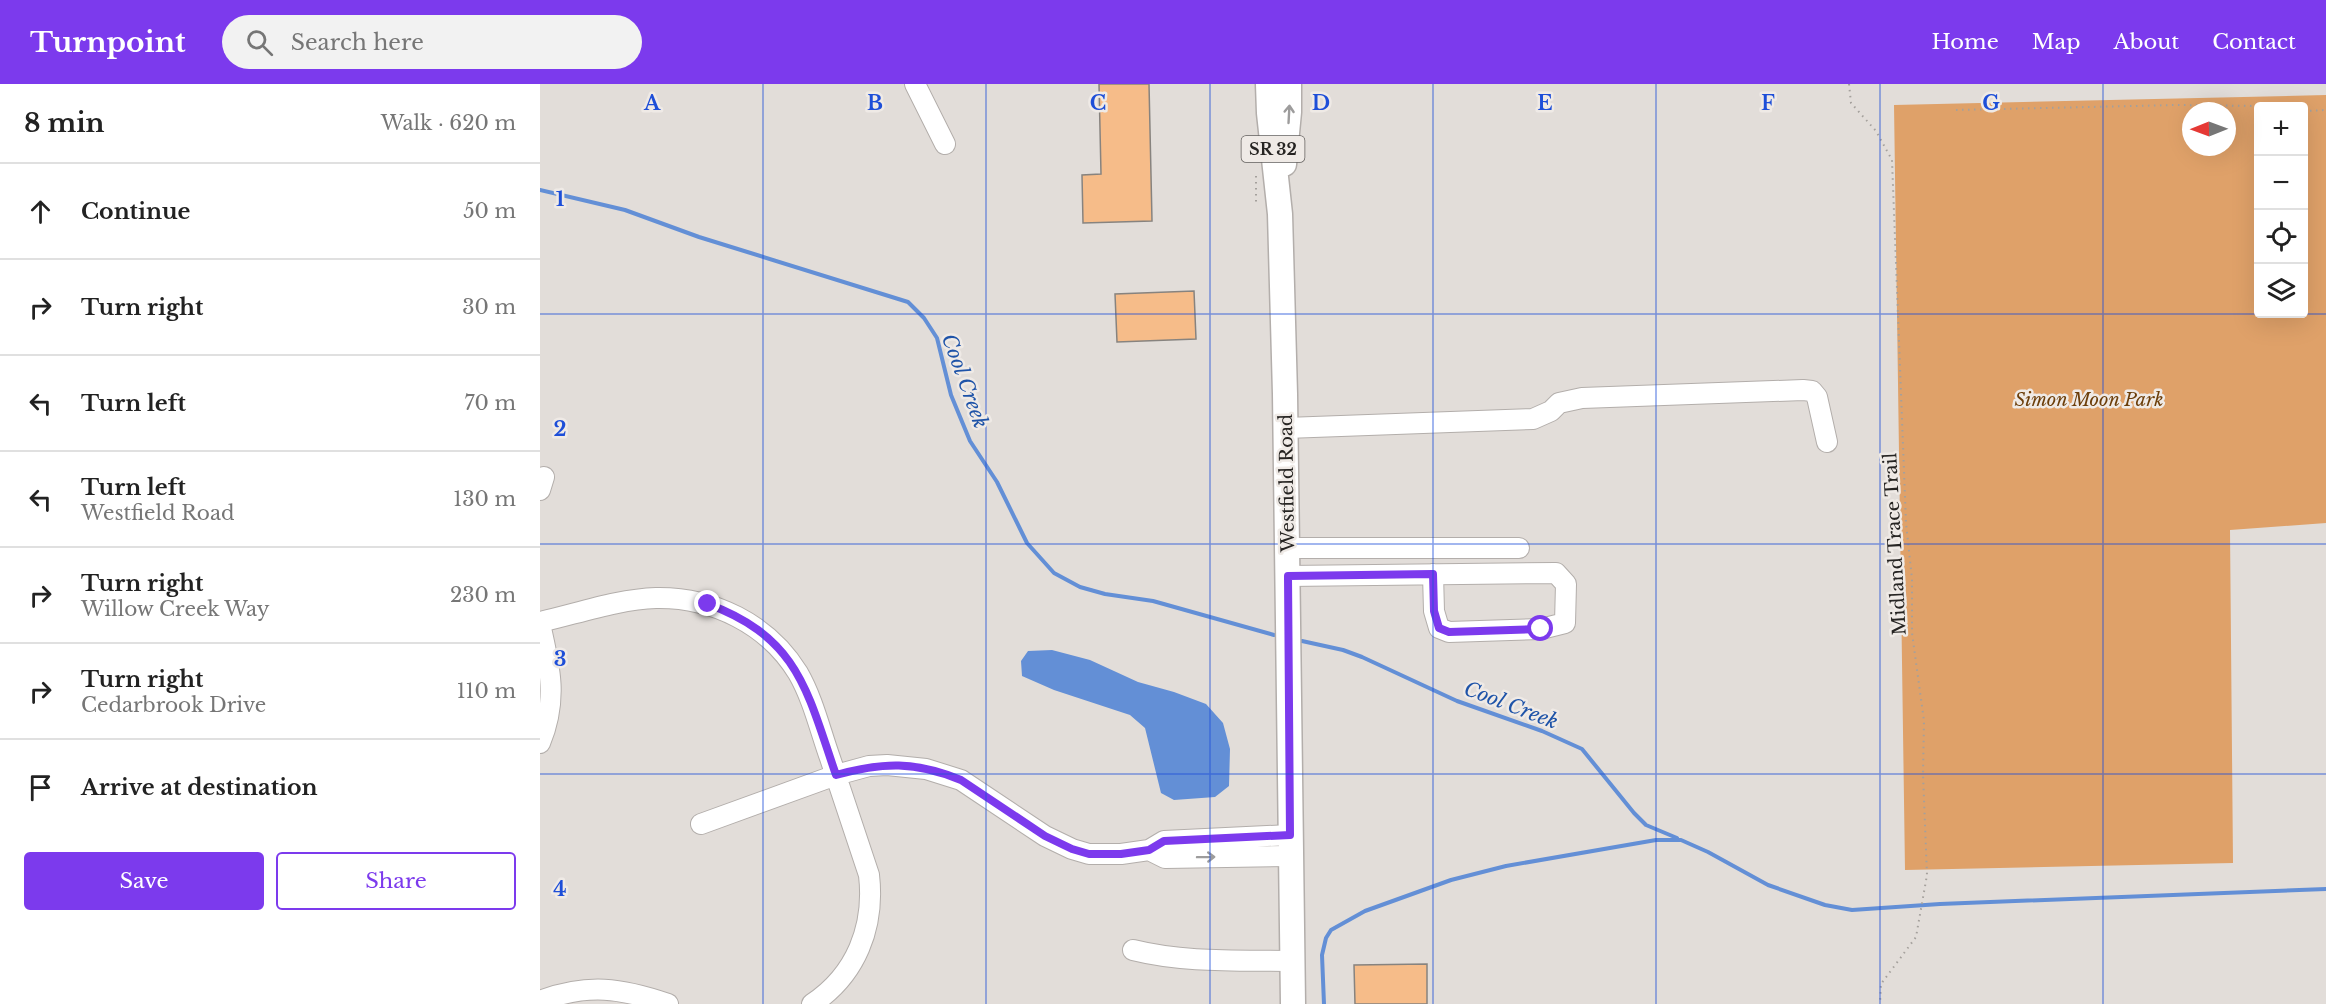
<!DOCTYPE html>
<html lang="en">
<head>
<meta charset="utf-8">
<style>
  body { margin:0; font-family:"Libre Baskerville",serif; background:#f2f2f2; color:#222 }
  .controls { position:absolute; right:18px; top:18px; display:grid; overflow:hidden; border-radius:6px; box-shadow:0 6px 24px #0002 }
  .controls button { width:54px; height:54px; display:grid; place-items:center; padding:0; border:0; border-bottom:2px solid #e0e0e0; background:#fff; color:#222; font:30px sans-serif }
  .compass { position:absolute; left:1642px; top:18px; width:54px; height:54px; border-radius:50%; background:#fff; box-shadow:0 6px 24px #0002; rotate:269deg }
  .stop { position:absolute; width:18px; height:18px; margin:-14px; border:4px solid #7c3aed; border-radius:50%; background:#fff }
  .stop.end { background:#7c3aed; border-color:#fff; box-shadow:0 2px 6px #0008 }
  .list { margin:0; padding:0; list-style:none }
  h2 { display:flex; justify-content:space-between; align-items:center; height:78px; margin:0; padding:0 24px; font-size:26px }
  h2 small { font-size:20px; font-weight:400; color:#767676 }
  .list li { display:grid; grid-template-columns:39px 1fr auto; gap:18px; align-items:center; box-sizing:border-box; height:96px; padding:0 24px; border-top:2px solid #e0e0e0 }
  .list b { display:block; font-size:22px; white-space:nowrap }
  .list p { margin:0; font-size:20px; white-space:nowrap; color:#767676 }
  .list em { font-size:20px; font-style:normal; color:#767676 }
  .actions { display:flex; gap:12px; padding:18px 24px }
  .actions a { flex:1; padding:14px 0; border:2px solid #7c3aed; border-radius:6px; text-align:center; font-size:21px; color:#7c3aed }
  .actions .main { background:#7c3aed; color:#fff }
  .icon { flex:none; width:33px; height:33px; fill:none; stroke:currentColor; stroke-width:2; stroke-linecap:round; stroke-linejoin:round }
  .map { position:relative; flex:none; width:1786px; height:920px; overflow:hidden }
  header { display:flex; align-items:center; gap:36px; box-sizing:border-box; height:84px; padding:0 30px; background:#7c3aed; color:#fff }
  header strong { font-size:28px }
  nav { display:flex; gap:33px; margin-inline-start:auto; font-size:21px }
  .search { width:420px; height:54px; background:#f2f2f2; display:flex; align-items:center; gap:15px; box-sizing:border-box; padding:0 21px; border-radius:33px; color:#767676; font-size:22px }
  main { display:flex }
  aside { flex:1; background:#fff }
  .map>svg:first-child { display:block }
  .green { fill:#dfa169; fill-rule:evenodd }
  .water { fill:#638fd6 }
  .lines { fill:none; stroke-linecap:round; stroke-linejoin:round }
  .stream { stroke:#638fd6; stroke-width:4 }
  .building { fill:#f6bc89; stroke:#87837f; stroke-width:1.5 }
  .minor-casing { stroke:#b3aeab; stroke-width:22 }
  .major-casing { stroke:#b3aeab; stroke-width:27 }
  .path { stroke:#a4a09c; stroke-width:2; stroke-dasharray:1.5 4.5; stroke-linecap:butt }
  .minor { stroke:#fff; stroke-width:20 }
  .major { stroke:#fff; stroke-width:24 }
  .oneway { stroke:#9d9c9c }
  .route { stroke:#7c3aed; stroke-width:8 }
  .grid { fill:none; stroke:#1d4ed8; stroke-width:1.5; stroke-opacity:0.55 }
  .labels { text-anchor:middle; stroke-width:5; stroke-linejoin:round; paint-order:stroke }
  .shield { fill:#efeae6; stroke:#625f5d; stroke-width:1.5 }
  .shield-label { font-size:16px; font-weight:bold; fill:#262422 }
  .park-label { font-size:18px; font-style:italic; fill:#6c3e0a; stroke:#efeae6 }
  .street-label { font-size:18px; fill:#262422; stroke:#efeae6 }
  .water-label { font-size:20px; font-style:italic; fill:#1e53a8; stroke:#efeae6 }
  .grid-label { font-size:20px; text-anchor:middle; font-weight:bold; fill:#1d4ed8; stroke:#efeae6; stroke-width:5; stroke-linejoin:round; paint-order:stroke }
</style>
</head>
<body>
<header>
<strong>Turnpoint</strong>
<div class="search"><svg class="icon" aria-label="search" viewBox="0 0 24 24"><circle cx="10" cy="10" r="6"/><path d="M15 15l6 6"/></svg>Search here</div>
<nav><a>Home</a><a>Map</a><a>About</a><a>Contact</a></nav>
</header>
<main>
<aside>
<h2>8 min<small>Walk · 620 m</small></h2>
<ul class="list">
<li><svg class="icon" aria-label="ahead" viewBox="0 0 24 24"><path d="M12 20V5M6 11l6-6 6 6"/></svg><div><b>Continue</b></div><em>50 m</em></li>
<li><svg class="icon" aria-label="right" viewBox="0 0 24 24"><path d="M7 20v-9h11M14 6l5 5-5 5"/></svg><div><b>Turn right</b></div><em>30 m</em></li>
<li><svg class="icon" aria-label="left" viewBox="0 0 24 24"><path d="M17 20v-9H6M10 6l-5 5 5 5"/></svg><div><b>Turn left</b></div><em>70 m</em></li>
<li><svg class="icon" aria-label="left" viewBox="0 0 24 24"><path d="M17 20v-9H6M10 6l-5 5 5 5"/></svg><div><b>Turn left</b><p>Westfield Road</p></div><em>130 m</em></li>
<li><svg class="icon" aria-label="right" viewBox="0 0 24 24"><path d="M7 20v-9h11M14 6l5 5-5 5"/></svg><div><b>Turn right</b><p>Willow Creek Way</p></div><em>230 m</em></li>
<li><svg class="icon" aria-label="right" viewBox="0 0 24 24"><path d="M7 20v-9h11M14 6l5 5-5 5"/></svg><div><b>Turn right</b><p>Cedarbrook Drive</p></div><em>110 m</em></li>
<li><svg class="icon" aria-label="arrive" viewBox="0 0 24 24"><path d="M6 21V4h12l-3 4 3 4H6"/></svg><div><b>Arrive at destination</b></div></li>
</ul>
<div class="actions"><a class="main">Save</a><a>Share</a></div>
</aside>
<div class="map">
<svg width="1786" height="920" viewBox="0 0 1786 920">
  <rect width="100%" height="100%" fill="#e2ddd9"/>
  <path class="green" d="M1786,11V439L1690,446L1693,779L1365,786L1354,21ZM1718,22H1764V230H1718ZM1651,27H1687V63H1651Z"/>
  <path class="water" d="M512,566L550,576L598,598L634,608L666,620L683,639L690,665L689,702L675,713L634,716L621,709L605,644L590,631L514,606L482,592L481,577L488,567Z"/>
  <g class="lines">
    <path class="stream" d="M0,106L85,126L159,153L368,218L384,234L397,254L411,311L430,357L457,398L487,459L514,489L540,503L565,510L613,517L734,551
      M762,557L803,566L822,573L917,617L1002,647L1042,665L1094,729L1106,741L1137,754
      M784,920L782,871L786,854L791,846L825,827L911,796L966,782L1116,756H1141L1168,768L1228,801L1285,821L1312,826L1400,820L1786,805"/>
  </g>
  <path class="building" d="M559,0H609L612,137L543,139L542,91L561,90Z
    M654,207L656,255L577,258L575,210Z
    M887,880V920H815L814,881Z"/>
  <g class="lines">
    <g class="minor-casing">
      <path id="minor" d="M375,0L405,60
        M746,344L993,335L1011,327L1019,319L1042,314L1263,306L1272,307L1277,313L1287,358
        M0,406L4,393
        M748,464H979
        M748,492L1016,489L1026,500L1025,539L1001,545L909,548L899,544L894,527L893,490
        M0,538C36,530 79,515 116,514C173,513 228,540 258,589C273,615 280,646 290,674C303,713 316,752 329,791C335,843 316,891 272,920
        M0,540C10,583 18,616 0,659
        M161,740L296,691L329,682L347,681L386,685L421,696L505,752L532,765L549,770H581L609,766L624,757L750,751
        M609,766L625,774L750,772
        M593,866C645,879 699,876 752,877
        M0,917C48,899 81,904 128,920"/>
    </g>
    <g class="major-casing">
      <path id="major" d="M728,0L729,29L740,130L745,310L753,920
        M744,80L749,28V0"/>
    </g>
    <path class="path" d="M1309,0L1311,19L1336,47L1352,76L1366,439L1372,495V549L1384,637L1383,690L1387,791L1376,853L1341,900L1340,920
      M1416,26L1637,21L1722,22
      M1764,27L1786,26
      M716,92V122"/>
    <use href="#minor" class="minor"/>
    <use href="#major" class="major"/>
  </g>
  <defs><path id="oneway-shaft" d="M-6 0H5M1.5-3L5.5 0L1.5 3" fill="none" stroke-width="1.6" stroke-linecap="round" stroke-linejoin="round" transform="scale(1.5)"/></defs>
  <g class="oneway">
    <use href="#oneway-shaft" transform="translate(749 30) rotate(-87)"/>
    <use href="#oneway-shaft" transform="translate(666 773) rotate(-1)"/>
  </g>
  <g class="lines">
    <path class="route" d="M168,520C259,554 267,607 296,691C343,678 375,677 421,696L505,752L532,765L549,770H581L609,766L624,757L750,751L748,492L893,490L894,527L899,544L909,548L1001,545"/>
  </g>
  <path class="grid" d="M223,0V920M446,0V920M670,0V920M893,0V920M1116,0V920M1340,0V920M1563,0V920M0,230H1786M0,460H1786M0,690H1786"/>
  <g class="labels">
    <rect class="shield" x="701.5" y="52" width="63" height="26" rx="4.5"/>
    <g class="shield-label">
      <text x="733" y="71">SR 32</text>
    </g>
    <g class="park-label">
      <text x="1549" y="322">Simon Moon Park</text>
    </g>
    <g class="street-label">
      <text transform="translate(747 399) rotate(-91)" y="6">Westfield Road</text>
      <text transform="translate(1355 460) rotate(-93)" y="6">Midland Trace Trail</text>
    </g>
    <g class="water-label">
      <text transform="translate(425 297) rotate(70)" y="7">Cool Creek</text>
      <text transform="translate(971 621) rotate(21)" y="7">Cool Creek</text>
    </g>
  </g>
  <g class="grid-label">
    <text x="112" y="26">A</text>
    <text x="335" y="26">B</text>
    <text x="558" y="26">C</text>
    <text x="781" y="26">D</text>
    <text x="1005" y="26">E</text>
    <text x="1228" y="26">F</text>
    <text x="1451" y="26">G</text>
    <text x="20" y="122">1</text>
    <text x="20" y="352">2</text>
    <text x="20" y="582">3</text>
    <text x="20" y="812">4</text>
  </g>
</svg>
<div class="controls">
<button>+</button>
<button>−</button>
<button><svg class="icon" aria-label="locate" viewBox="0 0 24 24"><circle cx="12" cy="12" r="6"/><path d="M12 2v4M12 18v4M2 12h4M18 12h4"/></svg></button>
<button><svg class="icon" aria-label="layers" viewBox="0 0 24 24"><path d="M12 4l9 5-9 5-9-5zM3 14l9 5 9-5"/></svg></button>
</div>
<svg class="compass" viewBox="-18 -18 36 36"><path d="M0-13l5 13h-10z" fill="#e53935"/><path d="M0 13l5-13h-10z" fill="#767676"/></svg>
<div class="stop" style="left:1001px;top:545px"></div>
<div class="stop end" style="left:168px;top:520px"></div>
</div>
</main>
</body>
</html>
